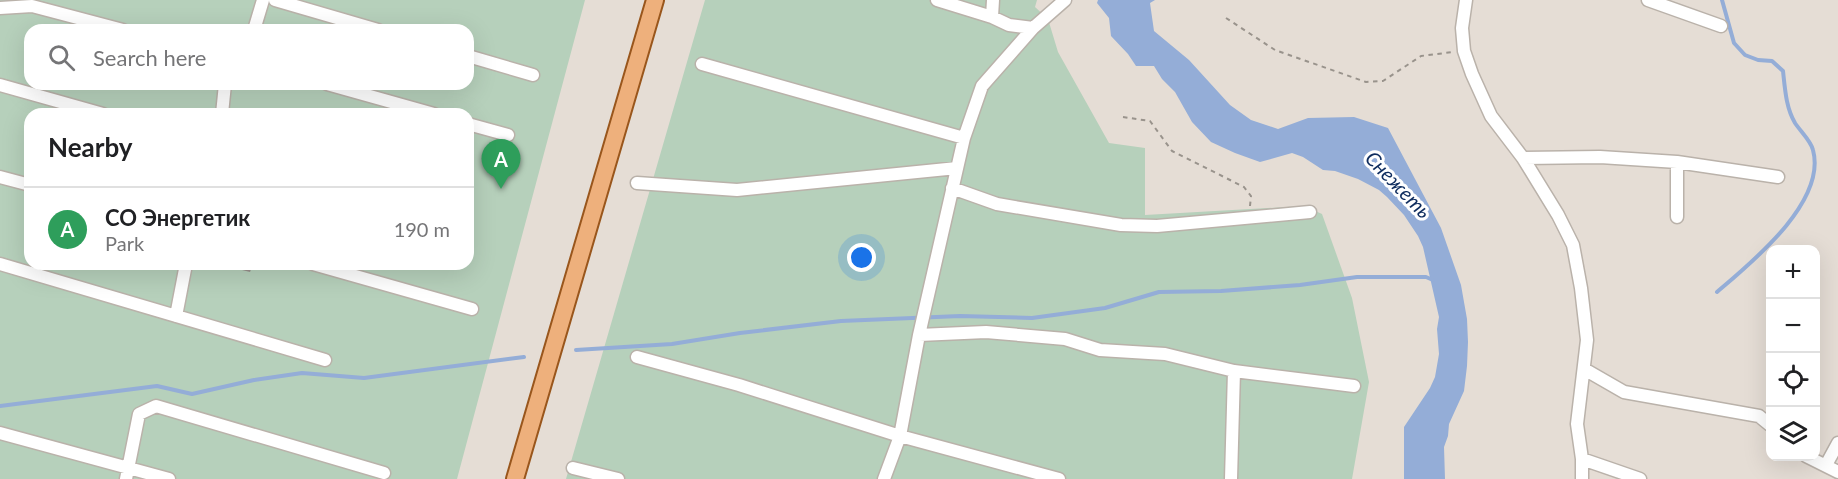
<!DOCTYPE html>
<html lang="en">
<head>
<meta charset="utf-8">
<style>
  body { margin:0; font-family:Lato,sans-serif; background:#f2f2f2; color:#202124 }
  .controls { position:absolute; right:18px; bottom:18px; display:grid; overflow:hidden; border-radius:12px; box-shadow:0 6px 24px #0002 }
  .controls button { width:54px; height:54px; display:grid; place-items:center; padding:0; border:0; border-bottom:2px solid #e0e0e0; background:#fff; color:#202124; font:30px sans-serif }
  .you { position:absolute; left:862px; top:258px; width:21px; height:21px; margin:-15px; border:4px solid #fff; border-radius:50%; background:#1a73e8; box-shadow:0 0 0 9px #1a73e833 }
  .badge { display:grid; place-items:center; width:39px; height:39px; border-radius:50%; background:#111827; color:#fff; font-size:20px; font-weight:700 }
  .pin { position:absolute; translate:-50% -50px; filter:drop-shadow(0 2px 3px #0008) }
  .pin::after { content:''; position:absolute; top:32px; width:21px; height:18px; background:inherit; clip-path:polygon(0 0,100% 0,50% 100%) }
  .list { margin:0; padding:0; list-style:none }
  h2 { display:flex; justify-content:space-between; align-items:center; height:78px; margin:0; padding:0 24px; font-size:26px }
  h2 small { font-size:20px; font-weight:400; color:#757577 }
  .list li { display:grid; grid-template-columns:39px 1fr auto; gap:18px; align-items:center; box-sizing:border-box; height:84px; padding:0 24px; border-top:2px solid #e0e0e0 }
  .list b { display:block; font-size:22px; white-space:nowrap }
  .list p { margin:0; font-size:20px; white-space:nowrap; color:#757577 }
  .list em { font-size:20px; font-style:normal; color:#757577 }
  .icon { flex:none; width:33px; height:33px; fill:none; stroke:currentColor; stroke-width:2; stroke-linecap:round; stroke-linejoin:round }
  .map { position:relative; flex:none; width:1838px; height:479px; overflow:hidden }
  .search { position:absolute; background:#fff; box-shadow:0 6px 24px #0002; left:24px; top:24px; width:450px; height:66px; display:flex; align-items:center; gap:15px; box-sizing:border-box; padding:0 21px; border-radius:18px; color:#757577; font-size:22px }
  .panel { position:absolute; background:#fff; box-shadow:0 6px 24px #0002; left:24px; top:108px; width:450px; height:162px; border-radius:18px }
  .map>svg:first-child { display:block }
  .green { fill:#b6d0bb; fill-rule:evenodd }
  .water { fill:#94add7 }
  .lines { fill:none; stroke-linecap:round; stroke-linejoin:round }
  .stream { stroke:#94add7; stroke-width:4 }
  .minor-casing { stroke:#bab2aa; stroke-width:15 }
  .major-casing { stroke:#99561c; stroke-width:20 }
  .path { stroke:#99938c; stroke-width:2; stroke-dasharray:4.5 4.5; stroke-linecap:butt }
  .minor { stroke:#fff; stroke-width:12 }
  .major { stroke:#eeb07c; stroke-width:16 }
  .wall { fill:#99908c }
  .labels { text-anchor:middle; stroke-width:6; stroke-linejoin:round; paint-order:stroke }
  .water-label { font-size:20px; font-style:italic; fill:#0e2c5e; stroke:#fff }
</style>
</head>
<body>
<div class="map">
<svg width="1838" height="479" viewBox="0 0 1838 479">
  <rect width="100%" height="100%" fill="#e5ddd5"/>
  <path class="green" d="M0,0H585L457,479H0ZM30,30H468V84H30ZM30,114H468V264H30Z
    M705,0H1037L1035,7L1048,19L1058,52L1109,143L1145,148V215L1304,206L1322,214L1352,298L1369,382L1352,479H566Z"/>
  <path class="water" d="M1098,0H1155L1150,3L1154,31L1189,60L1230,105L1251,120L1278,129L1308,118L1354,117L1388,128L1441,228L1461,285L1467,319L1468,342L1467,366L1464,391L1449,424L1448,436L1444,447L1445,479H1404V427L1430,388L1435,377L1439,354L1437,329L1439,317L1423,247L1418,236L1404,215L1387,197L1379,190L1358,179L1335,171L1323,170L1303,157L1292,153L1260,162L1235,153L1211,142L1192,122L1175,92L1162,79L1154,66H1136L1128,54L1111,36L1109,18L1097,3Z"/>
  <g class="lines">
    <path class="stream" d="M1717,292C1751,263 1827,202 1813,150C1811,141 1801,132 1795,123C1786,108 1785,89 1783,71L1772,61L1758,60L1745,55L1734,43L1722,0
      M576,350L672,344L740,333L841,321L960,316L1032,318L1105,308L1159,292L1221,291L1300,285L1357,277H1426L1433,280
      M0,406L157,386L192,394L254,380L302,373L364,378L524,357"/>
    <g class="minor-casing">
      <path id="minor" d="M275,0L378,30
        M937,0L992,17L1009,25L1033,28L1065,0
        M1466,0L1462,28L1464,51L1472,74L1491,116L1523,158L1558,215L1573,245L1581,288L1587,340L1577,424L1582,459V479
        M1648,0L1721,26
        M0,8L32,6L123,30
        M992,17L993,0
        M254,30L263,0
        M468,56L533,75
        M702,64L964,138
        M327,84L434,114
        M0,85L103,114
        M222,114L225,84
        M468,124L508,135
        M1523,158L1600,157L1677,162L1778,177
        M0,177L30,185
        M637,183L737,190L957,168
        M952,188L997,204L1121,225L1157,226L1310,212
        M1677,217V162
        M0,264L325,360
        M313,264L472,309
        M176,316L186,264
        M919,335L986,332L1065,339L1100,350L1165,354L1234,371L1354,386
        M637,357L739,385L900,436L1059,479
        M1584,369L1624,392L1759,416L1770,425
        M0,433L169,479
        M1806,456L1838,472
        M1582,459L1640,479
        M1826,465L1838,443
        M573,468L618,479
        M126,479L139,414L156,406L384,473
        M884,479L900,436L919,335L964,138L982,86L1033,28
        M1231,479L1234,371"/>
    </g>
    <g class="major-casing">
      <path id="major" d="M515,479L655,0"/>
    </g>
    <path class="path" d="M1226,18L1275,50L1366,82L1383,81L1421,56L1453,52
      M1123,117L1150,121L1172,151L1244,187L1251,196L1250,206"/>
    <use href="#minor" class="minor"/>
    <use href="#major" class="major"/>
  </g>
  <path class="wall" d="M239,264H253L250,272L238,269Z"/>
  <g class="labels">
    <g class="water-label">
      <text transform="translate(1398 185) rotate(46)" y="7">Снежеть</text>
    </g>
  </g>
</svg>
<div class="controls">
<button>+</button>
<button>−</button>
<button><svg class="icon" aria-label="locate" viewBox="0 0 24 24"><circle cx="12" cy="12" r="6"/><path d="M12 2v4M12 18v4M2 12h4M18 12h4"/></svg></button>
<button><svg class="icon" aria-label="layers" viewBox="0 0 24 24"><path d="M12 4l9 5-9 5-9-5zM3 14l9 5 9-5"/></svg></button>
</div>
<div class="you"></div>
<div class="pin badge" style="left:501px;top:189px;background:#2e9e5b">A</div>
<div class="search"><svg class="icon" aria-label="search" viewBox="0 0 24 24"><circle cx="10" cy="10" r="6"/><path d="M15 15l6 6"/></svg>Search here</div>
<section class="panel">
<h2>Nearby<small></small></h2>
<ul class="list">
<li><span class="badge" style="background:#2e9e5b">A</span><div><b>СО Энергетик</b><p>Park</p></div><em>190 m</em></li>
</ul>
</section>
</div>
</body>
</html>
